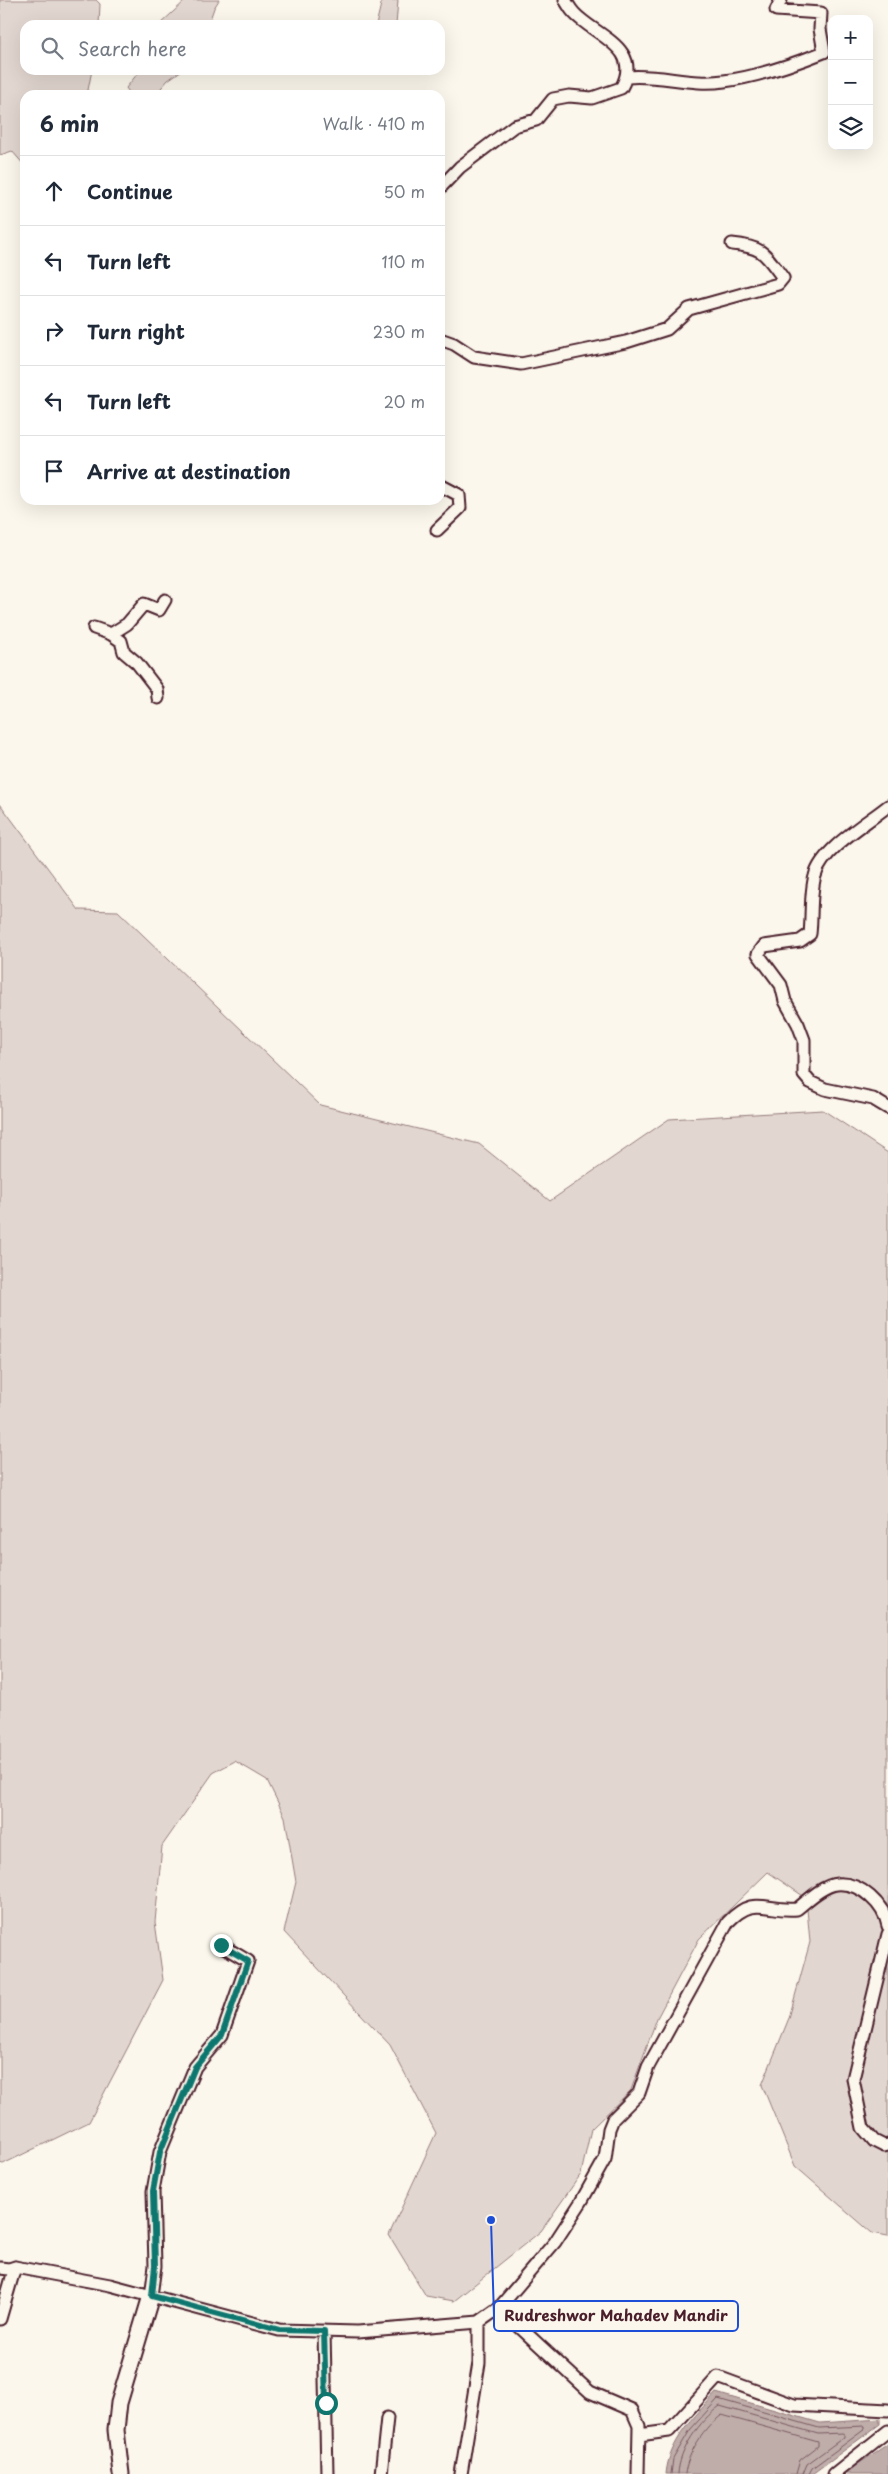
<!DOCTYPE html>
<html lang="en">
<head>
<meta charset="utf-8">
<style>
  body { margin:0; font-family:"Playpen Sans",sans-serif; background:#f2f2f3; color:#1f2937 }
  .controls { position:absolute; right:15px; top:15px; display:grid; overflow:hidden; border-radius:10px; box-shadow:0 5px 20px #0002 }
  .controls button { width:45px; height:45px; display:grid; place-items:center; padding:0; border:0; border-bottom:1px solid #e0e1e3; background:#fff; color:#1f2937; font:25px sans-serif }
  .stop { position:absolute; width:15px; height:15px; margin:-11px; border:4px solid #0f766e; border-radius:50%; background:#fff }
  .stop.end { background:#0f766e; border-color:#fff; box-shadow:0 1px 5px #0008 }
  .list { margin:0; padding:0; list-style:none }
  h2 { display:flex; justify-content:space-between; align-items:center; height:65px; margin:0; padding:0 20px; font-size:21px }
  h2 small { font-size:16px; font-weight:400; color:#747a83 }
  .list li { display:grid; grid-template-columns:32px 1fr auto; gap:15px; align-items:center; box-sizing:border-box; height:70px; padding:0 20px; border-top:1px solid #e0e1e3 }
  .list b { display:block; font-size:19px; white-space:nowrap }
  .list em { font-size:16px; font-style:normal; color:#747a83 }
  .icon { flex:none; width:28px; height:28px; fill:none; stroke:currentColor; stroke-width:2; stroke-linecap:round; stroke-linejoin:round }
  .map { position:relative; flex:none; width:888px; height:2474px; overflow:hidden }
  .search { position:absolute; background:#fff; box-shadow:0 5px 20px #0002; left:20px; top:20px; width:425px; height:55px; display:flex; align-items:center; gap:12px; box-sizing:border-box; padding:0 18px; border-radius:15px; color:#747a83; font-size:19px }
  .panel { position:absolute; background:#fff; box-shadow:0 5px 20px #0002; left:20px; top:90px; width:425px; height:415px; border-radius:15px }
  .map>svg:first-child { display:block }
  .green { fill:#e2d7d0; stroke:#967b7e }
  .water { fill:#bfadaa; stroke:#907477 }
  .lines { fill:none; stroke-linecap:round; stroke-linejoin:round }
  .shore { stroke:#79585e; stroke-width:1 }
  .street-casing { stroke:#4a1f2b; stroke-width:15 }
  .secondary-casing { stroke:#4a1f2b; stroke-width:19 }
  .street { stroke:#fbf7ec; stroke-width:11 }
  .secondary { stroke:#fbf7ec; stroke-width:15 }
  .route { stroke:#0f766e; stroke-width:6 }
  .leader { fill:none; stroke:#1d4ed8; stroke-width:2 }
  .callout-dot { fill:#1d4ed8; stroke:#fbf7ec; stroke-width:2 }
  .callout { fill:#fbf7ec; stroke:#1d4ed8; stroke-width:2 }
  .callout-label { font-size:15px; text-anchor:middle; font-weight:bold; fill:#4a1f2b }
</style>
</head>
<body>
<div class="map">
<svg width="888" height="2474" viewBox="0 0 888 2474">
  <rect width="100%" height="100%" fill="#fbf7ec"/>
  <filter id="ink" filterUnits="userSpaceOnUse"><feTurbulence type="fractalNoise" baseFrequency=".02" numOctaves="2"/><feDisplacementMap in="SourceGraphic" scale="10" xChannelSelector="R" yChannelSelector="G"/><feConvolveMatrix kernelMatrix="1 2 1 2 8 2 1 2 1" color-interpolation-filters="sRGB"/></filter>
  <g filter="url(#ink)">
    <path class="green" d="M0,0H96L100,4L99,25H25V70H92L87,95H25V166L12,151L0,155Z
      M186,0H219L214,8L208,25H159Z
      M382,0H398L396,25H376Z
      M137,70H182L168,80L155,95H131L126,88L138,73Z
      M0,804L79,910L118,911L320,1105L479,1144L550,1201L669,1119L823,1110L888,1153V2236L872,2233L795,2166L762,2085L789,2018L810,1942L806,1898L768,1872L699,1939L657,2018L631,2090L591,2129L581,2174L541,2231L454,2301L426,2296L389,2235L436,2133L390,2045L284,1932L296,1882L285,1817L267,1780L235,1761L213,1773L162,1846L155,1922L163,1980L89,2122L3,2164L0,2163Z"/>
    <path class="water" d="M716,2393L820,2423L880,2419V2424L812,2474H666C669,2441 694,2417 716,2393Z
      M888,2444V2474H843Z"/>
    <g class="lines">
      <path class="shore" d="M671,2474L673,2459L690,2430L718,2399L819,2428L865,2426V2429L812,2468L809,2474
        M678,2474C679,2450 700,2420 720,2406L818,2434L844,2433V2437L807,2464L803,2474
        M685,2474C687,2453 705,2427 722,2415L818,2442V2446L800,2460L796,2474"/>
      <g class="street-casing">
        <path id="street" d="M628,77C660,74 692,86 724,81C756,77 794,64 824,52L820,29L821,13L776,10L781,0
          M440,188L460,167L514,126L536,120L553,99L569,96L592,98L621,88C644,48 595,36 574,13C570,9 568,4 565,0
          M440,339L454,344L474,357L521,364L626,342L667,329L689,309L778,284L783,278C765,254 764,247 732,244
          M437,530L460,508L459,495L440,485
          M94,628L111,634L121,641L124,652L137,663L157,689L158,698
          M111,634L127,624L144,604L159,610L165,600
          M888,806C867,823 822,849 815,876C810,893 812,916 810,934L800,941L764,946L758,954L781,985L785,1001L798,1024L804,1040V1075L810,1082L825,1089L873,1099L888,1108
          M888,1934L853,2079L863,2128L874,2141L884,2146L888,2145
          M0,2268L9,2269L15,2267L110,2285L279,2330L358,2332L479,2322L499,2308L555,2242L581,2202L605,2159L609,2129L613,2119L639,2093L648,2067L728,1922C755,1894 765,1912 797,1909C807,1901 823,1885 837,1884C861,1882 884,1905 888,1926
          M151,2296L155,2266L153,2191L160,2152L195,2067L222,2035L248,1961L221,1945
          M499,2308L590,2392L632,2410L639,2426L638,2474
          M0,2319L15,2267
          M324,2331L327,2474
          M639,2435L669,2431L718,2377L794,2405L888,2410
          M381,2474L387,2418
          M461,2474L479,2363V2322
          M834,2474L888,2431"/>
      </g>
      <g class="secondary-casing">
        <path id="secondary" d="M121,2474L116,2430L119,2403L151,2296"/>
      </g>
      <use href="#street" class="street"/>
      <use href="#secondary" class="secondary"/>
    </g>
  </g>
  <g class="lines" filter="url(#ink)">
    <path class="route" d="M221,1945L248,1961L222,2035L195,2067L160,2152L153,2191L155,2266L152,2296L279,2330L324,2331L326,2403"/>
  </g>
  <path class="leader" d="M491 2220L494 2316"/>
  <circle class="callout-dot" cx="491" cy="2220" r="5"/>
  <rect class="callout" x="494" y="2301" width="244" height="30" rx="5"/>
  <g class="callout-label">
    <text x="616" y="2321">Rudreshwor Mahadev Mandir</text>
  </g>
</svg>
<div class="controls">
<button>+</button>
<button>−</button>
<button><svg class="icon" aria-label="layers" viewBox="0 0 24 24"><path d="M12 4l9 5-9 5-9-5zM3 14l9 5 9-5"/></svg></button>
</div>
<div class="stop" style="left:326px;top:2403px"></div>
<div class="stop end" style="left:221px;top:1945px"></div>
<div class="search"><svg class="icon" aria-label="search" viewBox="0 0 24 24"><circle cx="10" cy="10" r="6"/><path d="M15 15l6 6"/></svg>Search here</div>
<section class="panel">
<h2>6 min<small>Walk · 410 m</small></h2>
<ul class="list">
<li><svg class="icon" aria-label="ahead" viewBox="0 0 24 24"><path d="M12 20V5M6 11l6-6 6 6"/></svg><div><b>Continue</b></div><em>50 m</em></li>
<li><svg class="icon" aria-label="left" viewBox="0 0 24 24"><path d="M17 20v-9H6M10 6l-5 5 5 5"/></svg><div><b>Turn left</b></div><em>110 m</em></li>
<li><svg class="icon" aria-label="right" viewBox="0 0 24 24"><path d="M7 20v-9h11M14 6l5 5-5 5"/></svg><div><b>Turn right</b></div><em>230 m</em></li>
<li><svg class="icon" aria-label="left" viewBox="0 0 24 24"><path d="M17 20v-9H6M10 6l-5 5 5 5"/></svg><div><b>Turn left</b></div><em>20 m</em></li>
<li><svg class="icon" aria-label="arrive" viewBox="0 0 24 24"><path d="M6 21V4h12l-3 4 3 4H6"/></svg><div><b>Arrive at destination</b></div></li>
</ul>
</section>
</div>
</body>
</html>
